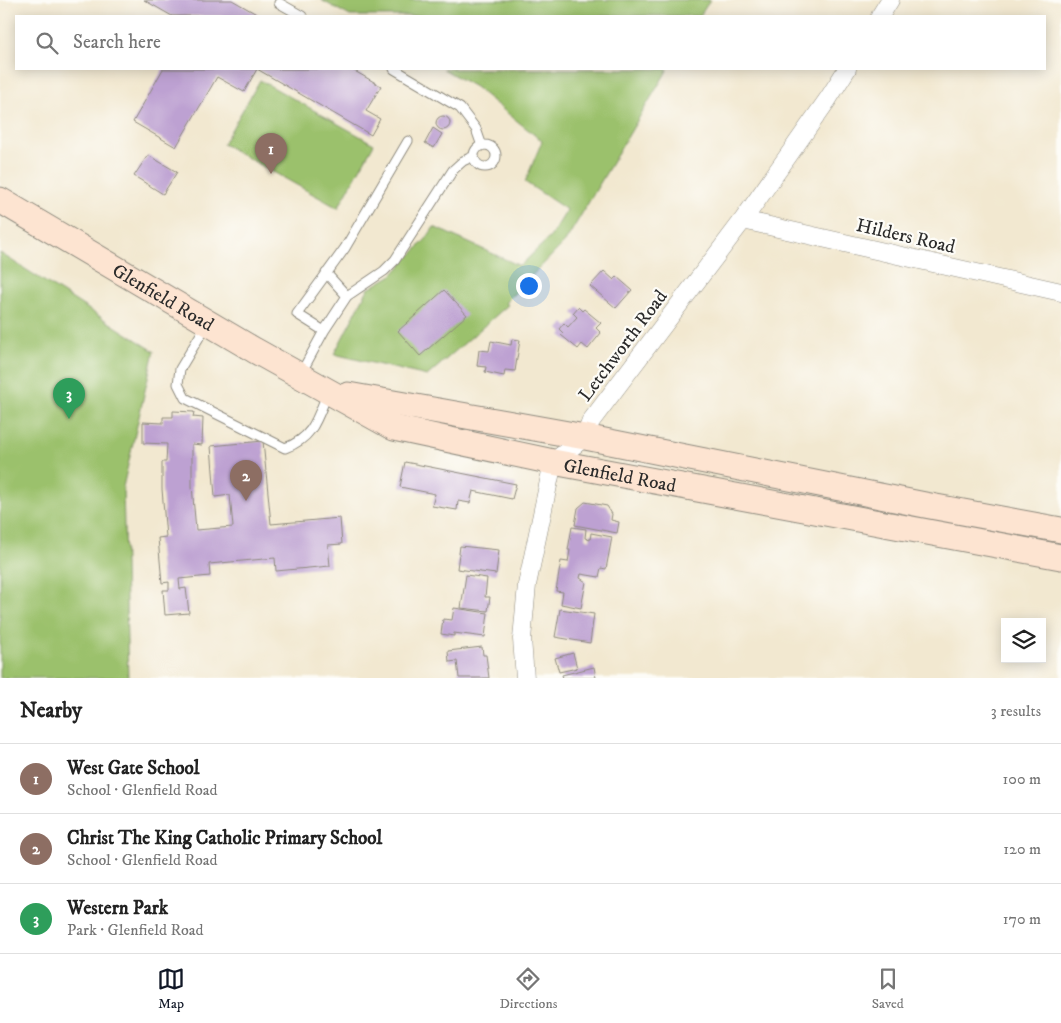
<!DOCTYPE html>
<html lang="en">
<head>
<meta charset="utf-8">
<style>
  body { margin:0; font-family:"IM FELL DW Pica",serif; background:#f2f2f2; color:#222 }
  .controls { position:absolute; right:15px; bottom:15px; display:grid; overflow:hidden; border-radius:0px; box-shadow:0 2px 12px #0003 }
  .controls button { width:45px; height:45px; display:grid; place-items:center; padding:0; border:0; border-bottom:1px solid #e0e0e0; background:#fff; color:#222; font:25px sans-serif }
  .you { position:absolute; left:528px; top:285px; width:18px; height:18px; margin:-12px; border:4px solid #fff; border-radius:50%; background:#1a73e8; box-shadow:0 0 0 8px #1a73e833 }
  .badge { display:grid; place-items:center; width:32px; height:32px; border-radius:50%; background:#111827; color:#fff; font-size:16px; font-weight:700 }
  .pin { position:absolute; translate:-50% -41px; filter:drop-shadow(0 1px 2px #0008) }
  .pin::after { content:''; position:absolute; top:26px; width:18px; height:15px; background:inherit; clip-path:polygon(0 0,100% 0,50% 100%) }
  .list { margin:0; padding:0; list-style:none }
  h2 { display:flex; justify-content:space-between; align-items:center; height:65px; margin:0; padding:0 20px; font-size:21px }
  h2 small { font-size:16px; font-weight:400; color:#767676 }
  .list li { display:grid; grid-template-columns:32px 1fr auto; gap:15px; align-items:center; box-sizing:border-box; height:70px; padding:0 20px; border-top:1px solid #e0e0e0 }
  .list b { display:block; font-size:19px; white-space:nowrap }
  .list p { margin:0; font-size:16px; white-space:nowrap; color:#767676 }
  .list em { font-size:16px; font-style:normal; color:#767676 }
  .icon { flex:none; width:28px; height:28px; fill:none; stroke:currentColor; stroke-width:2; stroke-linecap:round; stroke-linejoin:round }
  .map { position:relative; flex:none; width:1061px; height:678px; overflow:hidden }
  .search { position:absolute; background:#fff; box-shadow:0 2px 12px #0003; left:15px; right:15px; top:15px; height:55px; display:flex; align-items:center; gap:12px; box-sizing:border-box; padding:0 18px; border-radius:0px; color:#767676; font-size:19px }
  .sheet { height:275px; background:#fff }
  nav { display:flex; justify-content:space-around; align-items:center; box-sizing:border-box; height:70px; border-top:1px solid #e0e0e0; background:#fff; font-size:14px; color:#767676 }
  nav a { display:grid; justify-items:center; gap:2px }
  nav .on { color:#111827 }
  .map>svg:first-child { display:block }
  .green { fill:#9bc16c; stroke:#63764c }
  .building { fill:#bda1d2 }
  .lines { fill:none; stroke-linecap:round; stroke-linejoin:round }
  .lane-casing { stroke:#8e8a7e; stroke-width:11 }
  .street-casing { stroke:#8e8a7e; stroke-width:19 }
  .secondary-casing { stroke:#8e8a7e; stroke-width:27 }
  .lane { stroke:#fff; stroke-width:9 }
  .street { stroke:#fff; stroke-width:18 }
  .secondary { stroke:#fde4d1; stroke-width:25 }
  .labels { text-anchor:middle; stroke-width:4.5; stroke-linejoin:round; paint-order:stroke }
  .street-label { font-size:19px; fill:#2b2b2b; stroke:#fdfcf7 }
</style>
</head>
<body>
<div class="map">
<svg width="1061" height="678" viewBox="0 0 1061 678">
  <rect width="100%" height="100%" fill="#fdfcf7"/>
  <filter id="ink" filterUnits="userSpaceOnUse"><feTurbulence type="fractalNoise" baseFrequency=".02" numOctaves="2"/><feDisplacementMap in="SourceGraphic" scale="10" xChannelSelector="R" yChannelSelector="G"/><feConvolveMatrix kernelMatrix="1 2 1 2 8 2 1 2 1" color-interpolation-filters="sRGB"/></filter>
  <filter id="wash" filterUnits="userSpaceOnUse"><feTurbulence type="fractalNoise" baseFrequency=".0096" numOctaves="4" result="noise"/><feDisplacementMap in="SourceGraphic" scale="20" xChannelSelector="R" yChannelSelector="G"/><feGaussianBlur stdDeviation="1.12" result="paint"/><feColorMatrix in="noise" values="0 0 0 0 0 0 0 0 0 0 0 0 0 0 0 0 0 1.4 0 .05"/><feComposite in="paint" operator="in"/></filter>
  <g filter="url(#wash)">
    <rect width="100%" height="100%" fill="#f2e8d0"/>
    <path class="green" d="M321,0H710L700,16H350Z
      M443,69H668L565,242L505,303L508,305L427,376L334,354L368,289L392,275L426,239L434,227L520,266L551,236L567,210L525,182L542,141L475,87Z
      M260,80L374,144L338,208L223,144Z
      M0,253L154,351L123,487L128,678H0Z"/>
    <g id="blocks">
      <path class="building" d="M144,0H232L260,16H172Z
        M163,69H351L381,86L366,111L380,119L371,135L257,69L244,92L217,77L176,147L133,122Z
        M436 123a7 7 0 1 1 14 0a7 7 0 1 1-14 0Z
        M433,128L442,134L434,148L425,143Z
        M148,155L177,172L163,194L134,176Z
        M604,271L614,280L617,277L632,290L616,308L590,286Z
        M444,290L467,315L420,356L398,331Z
        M578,307L582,311L584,309L601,323L596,328L601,333L588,349L582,344L578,349L561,335L563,333L559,329L564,323L568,327L577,317L573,313Z
        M512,339L520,340L515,371L505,370L504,376L485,372L486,367L477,366L479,350L489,351L491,341L511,345Z
        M173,411L194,412L193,417L203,418L202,445L192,444V486L196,530L233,527L230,495L215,497L211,446L263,441L271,524L340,518L342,544L328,545L330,566L276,571L275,558L209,564L210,576L179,579L180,589L186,588L189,613L165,615L163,590H169V582L162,583L158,538L166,537L162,489V462H166L167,444L143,443V422L163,423V417H173Z
        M405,462L516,484L512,499L473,491L470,503L458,501L457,510L432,506L435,494L400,487Z
        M585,502L607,506L612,514L611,520L619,522L617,533L575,525L578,508Z
        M572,527L586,529L585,538L590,540L591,533L612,537L606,569L601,568L599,577L581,574L580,578L586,582L581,608L561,604L563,592L556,591L561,561L568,562L570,550H568Z
        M460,546L499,550L496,574L457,569Z
        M466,575L487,578L485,597H490L488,611L461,608Z
        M454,608L488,613L485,637L454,633V636L441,634L443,619L452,620Z
        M560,609L594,614L590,643L555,637Z
        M482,647L483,655H486L489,678H459L457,661L449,662L448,651Z
        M573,653L577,668L559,672L555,658Z
        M594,667L596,678H563L562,675Z"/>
    </g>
  </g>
  <g filter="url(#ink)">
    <use href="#blocks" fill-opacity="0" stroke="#8e8a7e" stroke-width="1"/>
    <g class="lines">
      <g class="lane-casing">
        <path id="lane" d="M279,3L302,16
          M394,69L460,108L476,129L482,146
          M474 156a11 11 0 1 1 22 0a11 11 0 1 1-22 0Z
          M326,273L347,296
          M207,324L180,369L178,384L185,398L285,448C313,438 317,419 327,394
          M324,331L297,314L345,248L408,141
          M300,375L324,331L347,296L384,271L395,260L453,170L463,161L474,156"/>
      </g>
      <g class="street-casing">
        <path id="street" d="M880,16L890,0
          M743,220L1061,292
          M525,678L522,639L527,585L553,462L585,437L591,421L743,220L828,99L847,69"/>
      </g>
      <g class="secondary-casing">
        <g id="secondary">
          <path id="s1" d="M0,200L254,350L394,428L553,462L1061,557"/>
          <path d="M348,395L585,437L925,505L1061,530"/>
        </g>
      </g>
      <use href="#lane" class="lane"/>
      <use href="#street" class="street"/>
      <use href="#secondary" class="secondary"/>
    </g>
  </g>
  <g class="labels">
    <g class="street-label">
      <text transform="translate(906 235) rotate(13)" y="7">Hilders Road</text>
      <text dy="7" stroke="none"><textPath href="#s1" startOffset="190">Glenfield Road</textPath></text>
      <text transform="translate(622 345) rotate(-53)" y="7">Letchworth Road</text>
      <text dy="7" stroke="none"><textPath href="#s1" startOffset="686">Glenfield Road</textPath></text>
    </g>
  </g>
</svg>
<div class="controls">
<button><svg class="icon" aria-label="layers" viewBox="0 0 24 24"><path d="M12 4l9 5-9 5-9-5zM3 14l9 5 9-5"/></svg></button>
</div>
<div class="you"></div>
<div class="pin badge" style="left:271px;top:174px;background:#8d6e63">1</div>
<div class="pin badge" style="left:246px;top:501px;background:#8d6e63">2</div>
<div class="pin badge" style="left:69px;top:419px;background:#2e9e5b">3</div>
<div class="search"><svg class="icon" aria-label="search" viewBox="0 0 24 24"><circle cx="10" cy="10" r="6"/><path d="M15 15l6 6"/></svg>Search here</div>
</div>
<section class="sheet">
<h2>Nearby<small>3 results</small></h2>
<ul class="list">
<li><span class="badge" style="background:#8d6e63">1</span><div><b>West Gate School</b><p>School · Glenfield Road</p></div><em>100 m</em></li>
<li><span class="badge" style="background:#8d6e63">2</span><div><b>Christ The King Catholic Primary School</b><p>School · Glenfield Road</p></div><em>120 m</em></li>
<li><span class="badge" style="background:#2e9e5b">3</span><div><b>Western Park</b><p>Park · Glenfield Road</p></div><em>170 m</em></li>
</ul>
</section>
<nav>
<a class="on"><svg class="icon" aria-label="map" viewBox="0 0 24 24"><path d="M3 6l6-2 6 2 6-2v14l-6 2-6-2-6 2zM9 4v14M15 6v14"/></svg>Map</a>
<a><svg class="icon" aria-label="directions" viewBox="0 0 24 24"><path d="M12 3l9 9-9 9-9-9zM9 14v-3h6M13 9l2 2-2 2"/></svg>Directions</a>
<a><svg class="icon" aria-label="saved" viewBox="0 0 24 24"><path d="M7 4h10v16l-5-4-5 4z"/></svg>Saved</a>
</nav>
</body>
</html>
